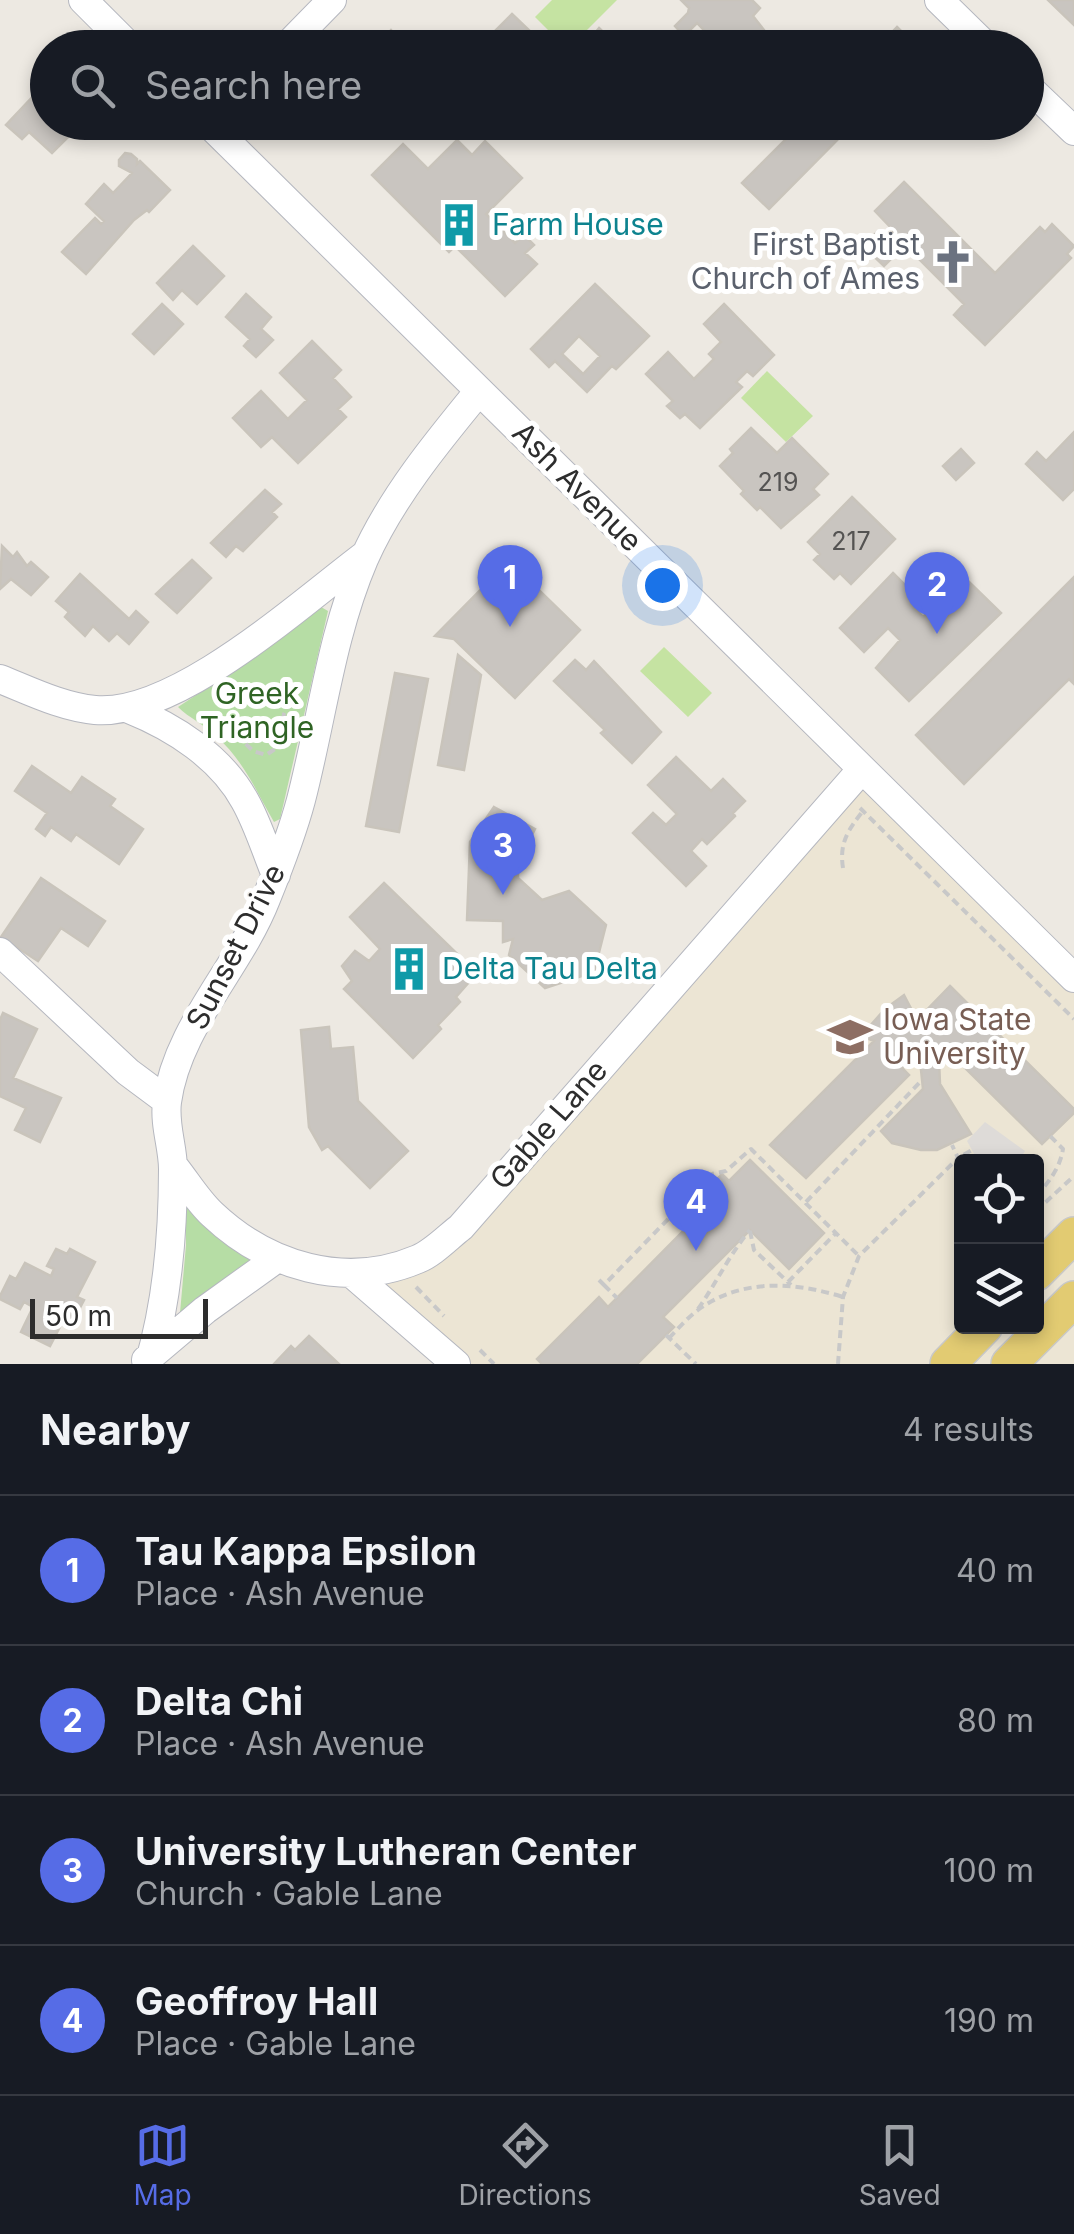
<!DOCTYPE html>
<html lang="en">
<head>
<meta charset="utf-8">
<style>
  body { margin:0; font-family:Inter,sans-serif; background:#20242c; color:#f1f3f6 }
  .controls { position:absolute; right:30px; bottom:30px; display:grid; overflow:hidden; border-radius:10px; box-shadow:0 5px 15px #0003 }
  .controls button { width:90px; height:90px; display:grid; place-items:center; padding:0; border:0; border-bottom:2px solid #363941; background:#171b24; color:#f1f3f6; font:50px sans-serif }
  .scale { position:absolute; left:30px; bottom:25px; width:178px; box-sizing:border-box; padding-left:10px; border:5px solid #2d2d2d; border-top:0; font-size:28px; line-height:35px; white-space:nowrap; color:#2d2d2d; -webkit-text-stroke:8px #fff; paint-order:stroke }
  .you { position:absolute; left:662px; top:585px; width:35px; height:35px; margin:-25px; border:8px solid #fff; border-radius:50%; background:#1a73e8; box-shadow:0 0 0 15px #1a73e833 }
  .badge { display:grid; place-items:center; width:65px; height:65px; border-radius:50%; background:#566ce6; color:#fff; font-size:32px; font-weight:700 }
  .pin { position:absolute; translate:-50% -82px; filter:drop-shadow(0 2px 5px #0008) }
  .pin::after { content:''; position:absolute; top:52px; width:35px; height:30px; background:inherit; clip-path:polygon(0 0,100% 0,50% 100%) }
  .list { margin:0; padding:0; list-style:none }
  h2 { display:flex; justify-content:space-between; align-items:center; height:130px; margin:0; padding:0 40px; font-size:42px }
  h2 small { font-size:32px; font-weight:400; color:#9ea1a6 }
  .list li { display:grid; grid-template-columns:65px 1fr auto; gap:30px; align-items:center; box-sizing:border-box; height:150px; padding:0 40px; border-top:2px solid #363941 }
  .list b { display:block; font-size:38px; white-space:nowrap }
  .list p { margin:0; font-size:32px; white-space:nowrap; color:#9ea1a6 }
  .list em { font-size:32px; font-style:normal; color:#9ea1a6 }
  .icon { flex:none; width:55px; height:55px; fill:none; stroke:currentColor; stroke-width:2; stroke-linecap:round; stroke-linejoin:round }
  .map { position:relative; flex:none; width:1074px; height:1364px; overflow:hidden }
  .search { position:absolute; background:#171b24; box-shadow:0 5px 15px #0003; left:30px; right:30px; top:30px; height:110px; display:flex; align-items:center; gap:25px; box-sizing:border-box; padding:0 35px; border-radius:55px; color:#9ea1a6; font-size:38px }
  .sheet { height:730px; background:#171b24 }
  nav { display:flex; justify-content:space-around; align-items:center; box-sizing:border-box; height:140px; border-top:2px solid #363941; background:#171b24; font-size:28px; color:#9ea1a6 }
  nav a { display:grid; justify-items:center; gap:5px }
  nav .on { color:#566ce6 }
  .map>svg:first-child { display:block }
  .education { fill:#ece5d4; fill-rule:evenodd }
  .green { fill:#b6dda5 }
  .pitch { fill:#c5e3a2 }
  .plaza { fill:#dedbd8 }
  .building { fill:#c9c5c0; stroke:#c9c4bb; stroke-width:2.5; fill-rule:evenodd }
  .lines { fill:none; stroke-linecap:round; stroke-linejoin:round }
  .minor-casing { stroke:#b5b7bf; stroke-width:30 }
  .major-casing { stroke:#c8c8c8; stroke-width:38 }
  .path { stroke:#c8c8c8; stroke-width:4; stroke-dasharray:8 5; stroke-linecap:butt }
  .minor { stroke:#fff; stroke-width:28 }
  .major { stroke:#e2cb72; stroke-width:35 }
  .labels { text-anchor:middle; stroke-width:10; stroke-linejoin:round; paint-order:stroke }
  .number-label { font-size:25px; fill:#545352 }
  .culture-label { font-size:30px; fill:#0d838f; stroke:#fff; text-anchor:start }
  .worship-label { font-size:30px; fill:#5b616d; stroke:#fff; text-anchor:end }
  .street-label { font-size:30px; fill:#2d2d2d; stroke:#fff }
  .park-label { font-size:30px; fill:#2f6424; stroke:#fff }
  .education-label { font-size:30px; fill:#785e54; stroke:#fff; text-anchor:start }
</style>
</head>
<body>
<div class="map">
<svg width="1074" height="1364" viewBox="0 0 1074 1364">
  <rect width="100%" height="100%" fill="#ede9e2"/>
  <path class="education" d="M862,769L1074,978V1364H456L351,1273L421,1258ZM962,1162H1036V1326H962Z"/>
  <path class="green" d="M321,607L328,611L280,819L274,822C256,791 244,761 216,736C205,725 189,718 178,707L275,643Z
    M185,1202L253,1259L184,1315L180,1313L186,1245Z"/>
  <path class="pitch" d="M552,0H617L570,47L566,48L535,17Z
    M767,371L813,416L786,442L741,398Z
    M664,647L712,693L688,717L640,671Z"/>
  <path class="plaza" d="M985,1122L1025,1151L1019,1161H978L967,1141Z"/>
  <path class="building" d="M681,0H752L760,8L753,16L775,44L772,48H721L697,23L684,36L675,26L688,13L689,8Z
    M1048,0H1074V25Z
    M512,14L533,34L519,48H502L490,36Z
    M897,27L918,48H877Z
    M599,28L619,48H583Z
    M391,30L408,48H360L375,33L382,40Z
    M39,90L48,98V122L73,123L64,132L69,136L52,153L29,132L22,139L6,125Z
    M803,122H855L769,209L742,183Z
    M457,140L472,155L485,141L522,178L486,214L515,243L524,235L534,245L525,253L537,264L505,296L455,246L449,252L372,175L403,144L428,169Z
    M125,153L131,154L137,159V164L140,161L170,190L149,212L147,210L134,220L86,274L62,252L95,218L101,224L104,221L86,204L104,184L113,193L132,173L119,166V160Z
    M904,182L995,273L1040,227L1045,232L1052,224L1074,246L1067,254L1071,258L985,345L954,315L964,304L905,245L884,266L863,246L877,232L885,240L894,231L875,211Z
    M193,246L224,276L197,304L182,290L173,300L157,283Z
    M595,284L649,336L616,369L612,366L587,392L555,361L549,367L531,349ZM579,336L600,356L583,374L562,354Z
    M246,294L271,317L261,329L273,340L256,357L244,346L250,339L226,317Z
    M162,304L183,324L154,354L133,334Z
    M724,304L774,355L753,376L747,371L736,382L742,387L700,428L685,414L680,418L667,406L673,401L646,374L668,352L694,379L714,359L709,354L721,342L704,324Z
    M312,341L341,370L333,378L351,397L338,409L346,417L298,463L272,437L261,447L233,418L261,391L288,419L307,400L280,373Z
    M751,428L777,453L792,438L828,474L813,489L819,495L781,528L760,507L757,510L741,494L744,491L720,466L733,453L730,449Z
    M1074,432V489L1063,500L1026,464L1037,452L1046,461Z
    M961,449L974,463L956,480L943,466Z
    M265,490L281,504L272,512L277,517L243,551L236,546L226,557L211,543Z
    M852,497L895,539L851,584L840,573L834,579L814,560L820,554L808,542Z
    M2,546L13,557L17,552L27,566L31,562L48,577L31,595L11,579L0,589Z
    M192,560L211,578L177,613L156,594Z
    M509,561L580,630L515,698L454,639L435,636Z
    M893,573L918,598L911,605L923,617L963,576L1001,613L909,701L876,668L900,640L888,628L864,652L840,628Z
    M80,574L129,619L136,611L148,622L129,644L117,633L109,641L93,626L85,636L65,617L69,612L56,601Z
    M1074,577V684L1069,679L964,784L916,735Z
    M458,655L481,675L464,770L438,765Z
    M575,660L586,670L594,661L661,732L632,763L601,733L605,730L554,681Z
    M395,673L428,679L399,832L366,826Z
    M676,757L711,791L723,779L745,801L733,813L735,816L707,844L702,839L691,851L706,866L686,886L633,833L653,813L666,825L677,814L648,785Z
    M32,766L71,793L82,777L115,799L110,806L143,829L119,864L76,834L71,841L51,827L45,836L36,829L47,813L15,791Z
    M494,807L535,829L518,862V878L542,900L569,891L606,925L594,972L545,988L509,955L513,939L503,942V921L467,920L470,842Z
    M41,878L105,921L88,946L61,928L38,961L1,937Z
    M384,883L477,973L456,997L460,1002L438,1025L441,1029L413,1058L344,989L352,981L342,966L355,951L369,961L380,949L350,917Z
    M950,986L1074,1109V1113L1042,1144L948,1051L939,1060L940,1084L971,1134L937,1150H921L892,1143L881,1131L923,1089L919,1050L902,1068L909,1075L806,1178L770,1145L874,1041L861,1036L885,1009L904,995L917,1020Z
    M3,1013L37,1029L13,1078L61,1098L40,1142L15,1130L26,1108L0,1096V1020Z
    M329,1027L331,1049L353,1047L358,1101L408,1151L370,1188L328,1146L322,1150L309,1127L301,1030Z
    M750,1160L824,1233L789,1269L750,1230L663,1317L674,1327L637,1364H542L537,1359L599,1297L608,1307L706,1208L697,1200L722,1174L729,1181Z
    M56,1249L67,1254L70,1249L95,1262L77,1297L84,1300L73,1321L65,1317L50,1346L21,1332L33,1307L24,1302L20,1309L0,1299V1296L10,1276L16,1279L25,1263L51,1276L54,1269L47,1266Z
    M309,1336L339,1364H274L291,1346L295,1350Z"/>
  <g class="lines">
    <g class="minor-casing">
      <path id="minor" d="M83,0L131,48
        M939,0L988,48
        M285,48L332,0
        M1026,85L1074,131
        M207,122L1074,978
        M0,679C30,691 62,707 95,710C176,717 301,603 365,555
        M129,709C174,727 221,757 245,801C258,824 266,851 276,875
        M0,952L128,1072L167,1101
        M173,1165C186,1181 197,1200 212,1214C267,1266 345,1290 418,1259C433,1253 448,1237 461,1227L862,769
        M351,1273L456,1364
        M146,1360L205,1310L276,1259
        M149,1364C167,1303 173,1232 173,1169C173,1147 164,1125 167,1102C177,1027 239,968 266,899C279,867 292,834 301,800C322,719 331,636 364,559C391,498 437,442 479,391"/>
    </g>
    <g class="major-casing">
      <path id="major" d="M1036,1273L1074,1235
        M948,1364L985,1326
        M1009,1364L1074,1299"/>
    </g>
    <path class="path" d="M231,688L252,685L286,703
      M203,718L225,723L253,751L266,755L278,747L284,714L298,689
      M860,808L1074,1019
      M843,868C839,843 848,830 863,811
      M962,1163L958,1158L972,1150
      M1036,1196C1049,1182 1060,1168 1063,1149L1050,1136
      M806,1202L922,1080
      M1036,1211L1074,1176
      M750,1231L754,1250L791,1285
      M599,1280L604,1285L712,1174L726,1171L751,1149L859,1256
      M788,1282L837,1232
      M604,1285L617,1298
      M416,1287L444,1316
      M698,1309C717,1282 729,1255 750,1230
      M666,1335L696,1364
      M669,1338C678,1329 687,1318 698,1310C741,1278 795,1282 843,1297
      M480,1350L494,1364
      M838,1364L843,1297L859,1256L958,1158L952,1145"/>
    <use href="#minor" class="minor"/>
    <use href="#major" class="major"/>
  </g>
  <defs>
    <g id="building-bare" transform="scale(3.45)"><path d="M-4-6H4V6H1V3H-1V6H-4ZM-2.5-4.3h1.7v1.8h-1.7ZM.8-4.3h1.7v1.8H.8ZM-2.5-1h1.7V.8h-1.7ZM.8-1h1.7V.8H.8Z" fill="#0f9aa8" stroke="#fff" stroke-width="2.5" paint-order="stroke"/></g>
    <g id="church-bare" transform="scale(3.45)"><path d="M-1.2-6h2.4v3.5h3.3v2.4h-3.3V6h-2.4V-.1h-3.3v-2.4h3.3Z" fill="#6b7280" stroke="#fff" stroke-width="2.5" paint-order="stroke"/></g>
    <g id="university-bare" transform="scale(3.45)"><path d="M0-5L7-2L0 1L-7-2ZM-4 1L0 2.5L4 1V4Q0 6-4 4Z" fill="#8d6e63" stroke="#fff" stroke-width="2.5" paint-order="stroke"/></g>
  </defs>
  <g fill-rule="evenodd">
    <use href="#building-bare" x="459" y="225"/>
    <use href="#church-bare" x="953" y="262"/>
    <use href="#building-bare" x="409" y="969"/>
    <use href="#university-bare" x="850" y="1037"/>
  </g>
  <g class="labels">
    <g class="number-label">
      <text x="778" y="491">219</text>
      <text x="851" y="550">217</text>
    </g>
    <g class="culture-label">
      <text x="492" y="235">Farm House</text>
      <text x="442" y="979">Delta Tau Delta</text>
    </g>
    <g class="worship-label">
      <text x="920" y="255">First Baptist<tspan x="920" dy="34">Church of Ames</tspan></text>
    </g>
    <g class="street-label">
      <text transform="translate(577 487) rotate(45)" y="10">Ash Avenue</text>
      <text transform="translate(236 947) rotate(-63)" y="10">Sunset Drive</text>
      <text transform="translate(549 1125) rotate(-49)" y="10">Gable Lane</text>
    </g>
    <g class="park-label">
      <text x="257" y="704">Greek<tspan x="257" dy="34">Triangle</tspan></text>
    </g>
    <g class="education-label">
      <text x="883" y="1030">Iowa State<tspan x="883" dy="34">University</tspan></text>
    </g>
  </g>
</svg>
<div class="controls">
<button><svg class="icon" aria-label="locate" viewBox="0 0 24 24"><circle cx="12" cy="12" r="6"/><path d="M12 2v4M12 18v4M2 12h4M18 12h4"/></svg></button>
<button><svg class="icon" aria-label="layers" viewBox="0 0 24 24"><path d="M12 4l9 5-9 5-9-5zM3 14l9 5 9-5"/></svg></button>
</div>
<div class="scale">50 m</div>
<div class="you"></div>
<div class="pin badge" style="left:510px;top:627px">1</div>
<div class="pin badge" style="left:937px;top:634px">2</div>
<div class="pin badge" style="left:503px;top:895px">3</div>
<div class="pin badge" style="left:696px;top:1251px">4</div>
<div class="search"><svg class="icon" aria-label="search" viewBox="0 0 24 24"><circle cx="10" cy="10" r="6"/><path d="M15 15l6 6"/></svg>Search here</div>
</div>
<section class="sheet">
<h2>Nearby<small>4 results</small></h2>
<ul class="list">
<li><span class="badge">1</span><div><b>Tau Kappa Epsilon</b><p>Place · Ash Avenue</p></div><em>40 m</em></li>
<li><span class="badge">2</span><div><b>Delta Chi</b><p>Place · Ash Avenue</p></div><em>80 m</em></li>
<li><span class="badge">3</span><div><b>University Lutheran Center</b><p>Church · Gable Lane</p></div><em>100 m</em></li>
<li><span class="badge">4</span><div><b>Geoffroy Hall</b><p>Place · Gable Lane</p></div><em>190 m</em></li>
</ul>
</section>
<nav>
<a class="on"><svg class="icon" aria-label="map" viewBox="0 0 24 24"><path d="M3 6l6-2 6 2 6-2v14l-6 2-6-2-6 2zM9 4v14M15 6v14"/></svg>Map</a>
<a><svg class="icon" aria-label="directions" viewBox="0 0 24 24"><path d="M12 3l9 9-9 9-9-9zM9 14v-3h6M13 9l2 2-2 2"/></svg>Directions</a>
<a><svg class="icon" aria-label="saved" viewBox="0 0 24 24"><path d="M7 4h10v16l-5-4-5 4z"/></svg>Saved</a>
</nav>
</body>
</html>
